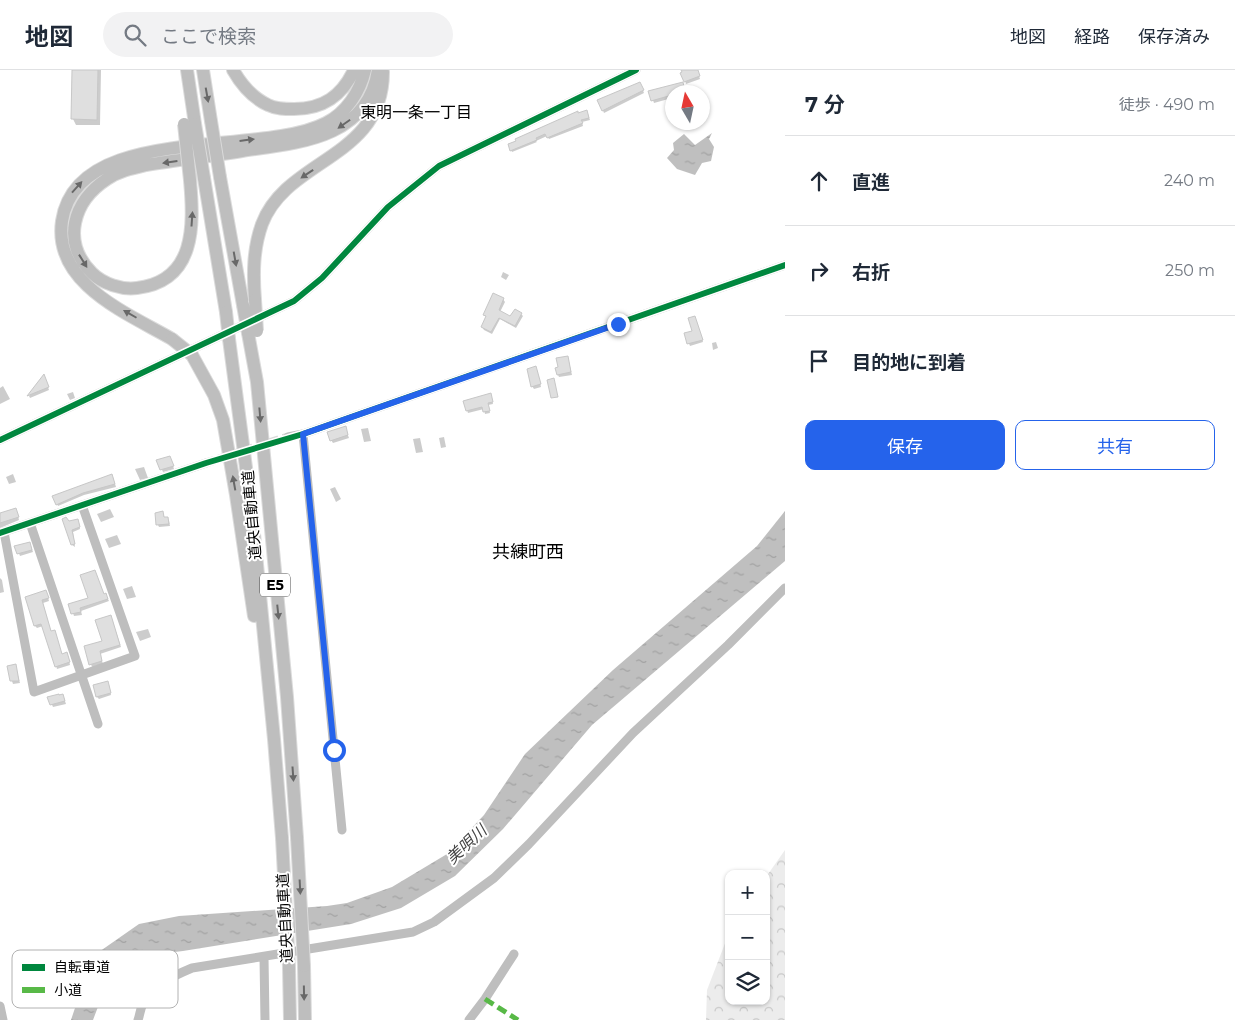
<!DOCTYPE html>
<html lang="ja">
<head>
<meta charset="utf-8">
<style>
  body { margin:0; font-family:Montserrat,"Noto Sans JP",sans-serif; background:#f2f2f3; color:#1f2937 }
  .controls { position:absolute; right:15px; bottom:15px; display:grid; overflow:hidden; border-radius:10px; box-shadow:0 1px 4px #0004 }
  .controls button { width:45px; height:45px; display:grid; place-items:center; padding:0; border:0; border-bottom:1px solid #e0e1e3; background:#fff; color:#1f2937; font:25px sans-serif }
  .compass { position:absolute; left:665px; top:15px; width:45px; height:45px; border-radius:50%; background:#fff; box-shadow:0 1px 4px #0004; rotate:351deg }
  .stop { position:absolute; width:15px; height:15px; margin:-11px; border:4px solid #2563eb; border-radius:50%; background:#fff }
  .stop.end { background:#2563eb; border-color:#fff; box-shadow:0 1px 5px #0008 }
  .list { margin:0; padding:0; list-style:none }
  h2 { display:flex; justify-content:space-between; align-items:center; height:65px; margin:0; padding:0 20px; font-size:21px }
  h2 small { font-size:16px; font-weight:400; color:#747a83 }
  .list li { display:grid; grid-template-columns:32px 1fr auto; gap:15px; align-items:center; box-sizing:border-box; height:90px; padding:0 20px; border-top:1px solid #e0e1e3 }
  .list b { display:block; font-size:19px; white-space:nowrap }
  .list em { font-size:16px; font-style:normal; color:#747a83 }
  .actions { display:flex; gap:10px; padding:15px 20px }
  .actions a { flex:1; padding:11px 0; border:1px solid #2563eb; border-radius:10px; text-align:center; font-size:18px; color:#2563eb }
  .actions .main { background:#2563eb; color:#fff }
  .icon { flex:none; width:28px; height:28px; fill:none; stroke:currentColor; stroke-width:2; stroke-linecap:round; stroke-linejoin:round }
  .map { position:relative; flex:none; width:785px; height:950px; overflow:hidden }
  header { display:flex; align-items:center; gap:30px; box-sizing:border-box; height:70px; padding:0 25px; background:#fff; border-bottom:1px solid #e0e1e3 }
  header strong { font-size:24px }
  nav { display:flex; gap:28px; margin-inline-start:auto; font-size:18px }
  .search { width:350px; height:45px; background:#f2f2f3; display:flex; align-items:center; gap:12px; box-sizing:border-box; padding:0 18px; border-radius:28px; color:#747a83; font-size:19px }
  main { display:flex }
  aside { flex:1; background:#fff }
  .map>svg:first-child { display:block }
  .forest { fill:url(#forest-crowns) }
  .water { fill:url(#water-ripples) }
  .shadow { fill:#0003 }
  .building { fill:#dfdfdf; stroke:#c7c7c7 }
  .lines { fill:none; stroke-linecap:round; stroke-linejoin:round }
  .minor-tunnel { stroke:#d9d9d9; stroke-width:9; stroke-dasharray:9 4.5; stroke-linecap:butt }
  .highway-casing { stroke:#dbdbdb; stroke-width:14 }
  .minor { stroke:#bebebe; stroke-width:9 }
  .highway { stroke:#bebebe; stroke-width:12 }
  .highway-bridge-casing { stroke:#dbdbdb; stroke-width:14; stroke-linecap:butt }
  .highway-bridge { stroke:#bebebe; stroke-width:12 }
  .quiet { stroke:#58b947; stroke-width:5; stroke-dasharray:10 5; stroke-linecap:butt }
  .cycleway-casing { stroke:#fff; stroke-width:9 }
  .cycleway { stroke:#00873e; stroke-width:6 }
  .oneway { fill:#686868 }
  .route { stroke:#2563eb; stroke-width:6 }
  .labels { text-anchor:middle; stroke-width:4; stroke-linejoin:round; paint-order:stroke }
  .shield { fill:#fff; stroke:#4c4c4c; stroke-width:1 }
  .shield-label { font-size:14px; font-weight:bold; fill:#000 }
  .street-label { font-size:15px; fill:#000; stroke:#fff }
  .neighbourhood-label { font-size:16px; fill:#000; stroke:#fff }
  .water-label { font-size:16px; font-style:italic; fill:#444; stroke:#fff }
  .quarter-label { font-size:18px; fill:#000; stroke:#fff }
  .key { fill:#fff; stroke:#b2b2b2; stroke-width:1 }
  .key-label { font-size:14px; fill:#000 }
</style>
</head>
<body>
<header>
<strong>地図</strong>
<div class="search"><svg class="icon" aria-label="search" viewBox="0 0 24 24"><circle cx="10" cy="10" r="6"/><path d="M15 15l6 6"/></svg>ここで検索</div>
<nav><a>地図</a><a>経路</a><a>保存済み</a></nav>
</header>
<main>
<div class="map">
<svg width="785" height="950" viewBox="0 0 785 950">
  <defs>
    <pattern id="forest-crowns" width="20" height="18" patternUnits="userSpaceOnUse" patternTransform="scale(1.25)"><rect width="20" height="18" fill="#ececec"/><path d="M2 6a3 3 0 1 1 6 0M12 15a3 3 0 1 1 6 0" fill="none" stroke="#c9c9c9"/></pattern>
    <pattern id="water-ripples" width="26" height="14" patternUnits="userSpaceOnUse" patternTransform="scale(1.25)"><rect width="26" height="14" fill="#bfbfbf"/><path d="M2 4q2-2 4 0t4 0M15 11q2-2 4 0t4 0" fill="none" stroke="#a2a2a2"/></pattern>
  </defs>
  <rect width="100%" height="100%" fill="#fff"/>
  <path class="forest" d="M785,780V950H706L707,920L729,863V931H766V807Z"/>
  <path class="water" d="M712,63L709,69L714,77L711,91L702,93L695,105L677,99L667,88L674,80L673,73L684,64L695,75Z
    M785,441V491L592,655L503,759L455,806L401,838L351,854L183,881L132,887L107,913L93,950H71L81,920L96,884L139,854L179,846L327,836L347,833L392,817L447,784L484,745L525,684L613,600L757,476Z"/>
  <path class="shadow" d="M73,0H101L100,55H76L73,49Z
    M682,0H697L700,9L686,14Z
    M640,13L644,23L604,43L599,31Z
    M683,13L685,22H672V28L654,33L650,22Z
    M577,43L588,44L590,50L582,52L583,56L549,69L547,66L536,71L537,72L512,82L511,80Z
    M503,202L509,205L506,210L501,207Z
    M503,229L505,232L500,242L511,248L521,244L523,246L516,258L500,249L492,264L484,260L482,257L486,247L485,245Z
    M696,250L703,272L690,276L685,264L693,262Z
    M716,272L718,278L713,280L712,273Z
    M568,287L572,305L559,307L558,305Z
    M537,300L541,317L534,319L532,316Z
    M44,306L49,320L30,328L29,326Z
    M3,316L10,329L0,334V318Z
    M73,322L75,328L70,330L67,324Z
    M491,326L493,334L488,335L490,343L485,344L484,339L468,343L464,332Z
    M368,358L371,371L364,372L361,359Z
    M346,360L349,368L333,373L331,370Z
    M444,367L446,377L441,378L439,368Z
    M420,368L423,382L416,383L413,369Z
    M171,390L174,399L163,402L158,391Z
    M144,397L148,408L140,410L135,399Z
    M13,404L16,412L9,414L6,407Z
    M113,407L116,417L84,425L58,436L54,427Z
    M335,417L341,429L336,432L330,419Z
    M110,439L114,447L101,452L97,444Z
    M17,442L19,450L0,458V444Z
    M164,445V448H167L169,451L170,456L159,457L158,455Z
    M63,449L69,452L79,453L80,459L73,462L75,477L72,475Z
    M117,465L121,474L109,478L105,469Z
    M16,476H31L33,482L20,486Z
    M0,508L2,510L4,522L0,523Z
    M132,516L136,527L127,529L123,519Z
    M47,524L49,531L43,533L51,563L62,585L68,586L70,595L57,599L43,556L37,558L35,556L26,528Z
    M104,525L107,527L109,531L81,541L82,545L74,546L70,535Z
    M112,549L121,577L100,584L103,594L92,597L85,577L104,572Z
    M148,559L151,567L140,571L136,562Z
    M16,598L20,613L13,614L12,611Z
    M109,615L111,625L99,629L97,627Z
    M49,628H64L66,634L53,637Z"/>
  <path class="building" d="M72,0H98L97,50L71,49Z
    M681,0H698L700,6L684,12L680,3L682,2Z
    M640,12L644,20L602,41L597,30Z
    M683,12L685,22H672V25L651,31L648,21Z
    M587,40L589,48L581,50L583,53L547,68L545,64L536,68L537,70L510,81L508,74L516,71L515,69L578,41V43Z
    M493,223L504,228L499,240L510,246L515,239L522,243L515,256L499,248L491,262L481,257L486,246L483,245Z
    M695,246L703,270L687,274L684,263L692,261L688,248Z
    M568,286L571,302L557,305L555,298L558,297L556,288Z
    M536,296L541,314L531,317L527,299Z
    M44,304L49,317L27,326Z
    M554,308L558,327L551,328L547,310Z
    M491,323L493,332L488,333L490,341L483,342L482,337L466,341L463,331Z
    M346,356L348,365L330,371L327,362Z
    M170,386L174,396L160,400L156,390Z
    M112,404L115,414L83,423L56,435L52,426Z
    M16,438L19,447L0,453V443Z
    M163,441L164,447H168L169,454L156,455L155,443Z
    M66,447L69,451L78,449L80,457L72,460L75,474L71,475L62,449Z
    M30,472L32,480L17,484L14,476Z
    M95,500L104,524L106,523L108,529L80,538L81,542L71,544L68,534L88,528L80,505Z
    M46,520L49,528L42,530L51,561L55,560L62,584L67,582L70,592L55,597L41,554L34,556L25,527Z
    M111,545L120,575L100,581L102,591L89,595L84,576L102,571L95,550Z
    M16,594L19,611H10L7,596Z
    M108,611L111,623L96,627L93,615Z
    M59,624V625L63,624L65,631L50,635L47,627Z"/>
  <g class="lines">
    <path class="minor-tunnel" d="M206,393L288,367"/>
    <g class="highway-casing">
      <path id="highway" d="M187,0L195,54
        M203,0L211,51
        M233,0C241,14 253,28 268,35C276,39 285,39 294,39C323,39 342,26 354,0
        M220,107L243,235
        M204,108L226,242
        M190,110C194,155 196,211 137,218C122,220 103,214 92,203C61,172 73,131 107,109C119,101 133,98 146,95C178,90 210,86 242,81C297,73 368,69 378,0
        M255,230C253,204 253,179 262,154C287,88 383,89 383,2
        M248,263L257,312L287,627L297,768
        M172,269C127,243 53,214 62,151C77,52 259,88 326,53C346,43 360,22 365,0
        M229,269L252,443L274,669L282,768
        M192,285L214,325L223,350L236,425L254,546
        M304,896L305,950
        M289,897L290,950"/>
    </g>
    <path class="minor" d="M303,364L342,760
      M288,367L303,364L785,195
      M0,370L294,231L322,208L388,137L439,96L636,0
      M30,453L98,654
      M4,462L34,622L135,586L82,435
      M0,463L206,393
      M264,887L265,950
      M0,936L3,950
      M138,950C140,945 140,939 143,934C153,915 173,906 192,898L413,862L434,852L494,808L529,774L633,663L728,575L785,518
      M469,950L485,929L514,884"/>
    <use href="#highway" class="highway"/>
    <g class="highway-bridge-casing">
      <path id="highway-bridge" d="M211,51L220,107
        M184,54L190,110
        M195,54L204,108
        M255,230L257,261
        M243,235L248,263
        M226,242L229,269
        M172,269L192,285
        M282,768L289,897
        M297,768L304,896"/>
    </g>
    <use href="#highway-bridge" class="highway-bridge"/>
    <path class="quiet" d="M485,929L518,950"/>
    <g class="cycleway-casing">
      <path id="cycleway" d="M0,370L294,231L322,208L388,137L439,96L636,0
        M0,463L206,393L303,364L785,195"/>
    </g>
    <use href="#cycleway" class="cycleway"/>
  </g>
  <defs><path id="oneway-solid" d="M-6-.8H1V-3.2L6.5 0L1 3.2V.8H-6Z" transform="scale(1.25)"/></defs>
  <g class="oneway">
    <use href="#oneway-solid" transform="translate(207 25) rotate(80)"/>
    <use href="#oneway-solid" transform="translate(344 54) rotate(145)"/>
    <use href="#oneway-solid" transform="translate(247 70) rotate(-7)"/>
    <use href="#oneway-solid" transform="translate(170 92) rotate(172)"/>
    <use href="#oneway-solid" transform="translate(307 104) rotate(146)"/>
    <use href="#oneway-solid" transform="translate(77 117) rotate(-48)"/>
    <use href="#oneway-solid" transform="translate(192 149) rotate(-86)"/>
    <use href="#oneway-solid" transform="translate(235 189) rotate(80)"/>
    <use href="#oneway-solid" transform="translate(83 191) rotate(58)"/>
    <use href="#oneway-solid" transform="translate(130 244) rotate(-150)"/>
    <use href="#oneway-solid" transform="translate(260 345) rotate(85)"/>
    <use href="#oneway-solid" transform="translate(234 413) rotate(-100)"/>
    <use href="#oneway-solid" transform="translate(278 542) rotate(84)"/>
    <use href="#oneway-solid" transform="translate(293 704) rotate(86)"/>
    <use href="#oneway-solid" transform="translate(300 817) rotate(87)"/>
    <use href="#oneway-solid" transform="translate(304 923) rotate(89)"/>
  </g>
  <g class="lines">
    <path class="route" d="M334,680L303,364L618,254"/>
  </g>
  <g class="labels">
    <rect class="shield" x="260" y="503.5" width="30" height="23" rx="4"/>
    <g class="shield-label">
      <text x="275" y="520">E5</text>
    </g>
    <g class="street-label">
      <text transform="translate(252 445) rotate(-95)" y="5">道央自動車道</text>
      <text transform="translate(285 848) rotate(-93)" y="5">道央自動車道</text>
    </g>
    <g class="neighbourhood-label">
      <text x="416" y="48">東明一条一丁目</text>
    </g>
    <g class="water-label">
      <text transform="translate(466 774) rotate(-43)" y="6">美唄川</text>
    </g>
    <g class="quarter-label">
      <text x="528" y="488">共練町西</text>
    </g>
  </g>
  <rect x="12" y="880" width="166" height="58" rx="8" class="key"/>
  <rect x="22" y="894" width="23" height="7" fill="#00873e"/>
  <rect x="22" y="917" width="23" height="6" fill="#58b947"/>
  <g class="key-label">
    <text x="54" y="902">自転車道</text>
    <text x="54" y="925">小道</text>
  </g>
</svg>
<div class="controls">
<button>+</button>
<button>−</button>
<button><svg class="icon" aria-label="layers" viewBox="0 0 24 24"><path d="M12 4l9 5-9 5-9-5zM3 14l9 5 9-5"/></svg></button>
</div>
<svg class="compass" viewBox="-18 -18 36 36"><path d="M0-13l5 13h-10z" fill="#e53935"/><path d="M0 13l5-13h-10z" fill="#747a83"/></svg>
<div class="stop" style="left:334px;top:680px"></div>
<div class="stop end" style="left:618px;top:254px"></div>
</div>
<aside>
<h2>7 分<small>徒歩 · 490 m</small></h2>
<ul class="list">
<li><svg class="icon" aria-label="ahead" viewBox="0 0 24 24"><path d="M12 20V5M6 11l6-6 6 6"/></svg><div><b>直進</b></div><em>240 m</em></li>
<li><svg class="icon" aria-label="right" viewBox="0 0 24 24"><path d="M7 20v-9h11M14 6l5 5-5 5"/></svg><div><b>右折</b></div><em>250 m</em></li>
<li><svg class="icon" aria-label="arrive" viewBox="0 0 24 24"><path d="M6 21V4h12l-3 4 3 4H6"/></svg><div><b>目的地に到着</b></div></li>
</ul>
<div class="actions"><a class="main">保存</a><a>共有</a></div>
</aside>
</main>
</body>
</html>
